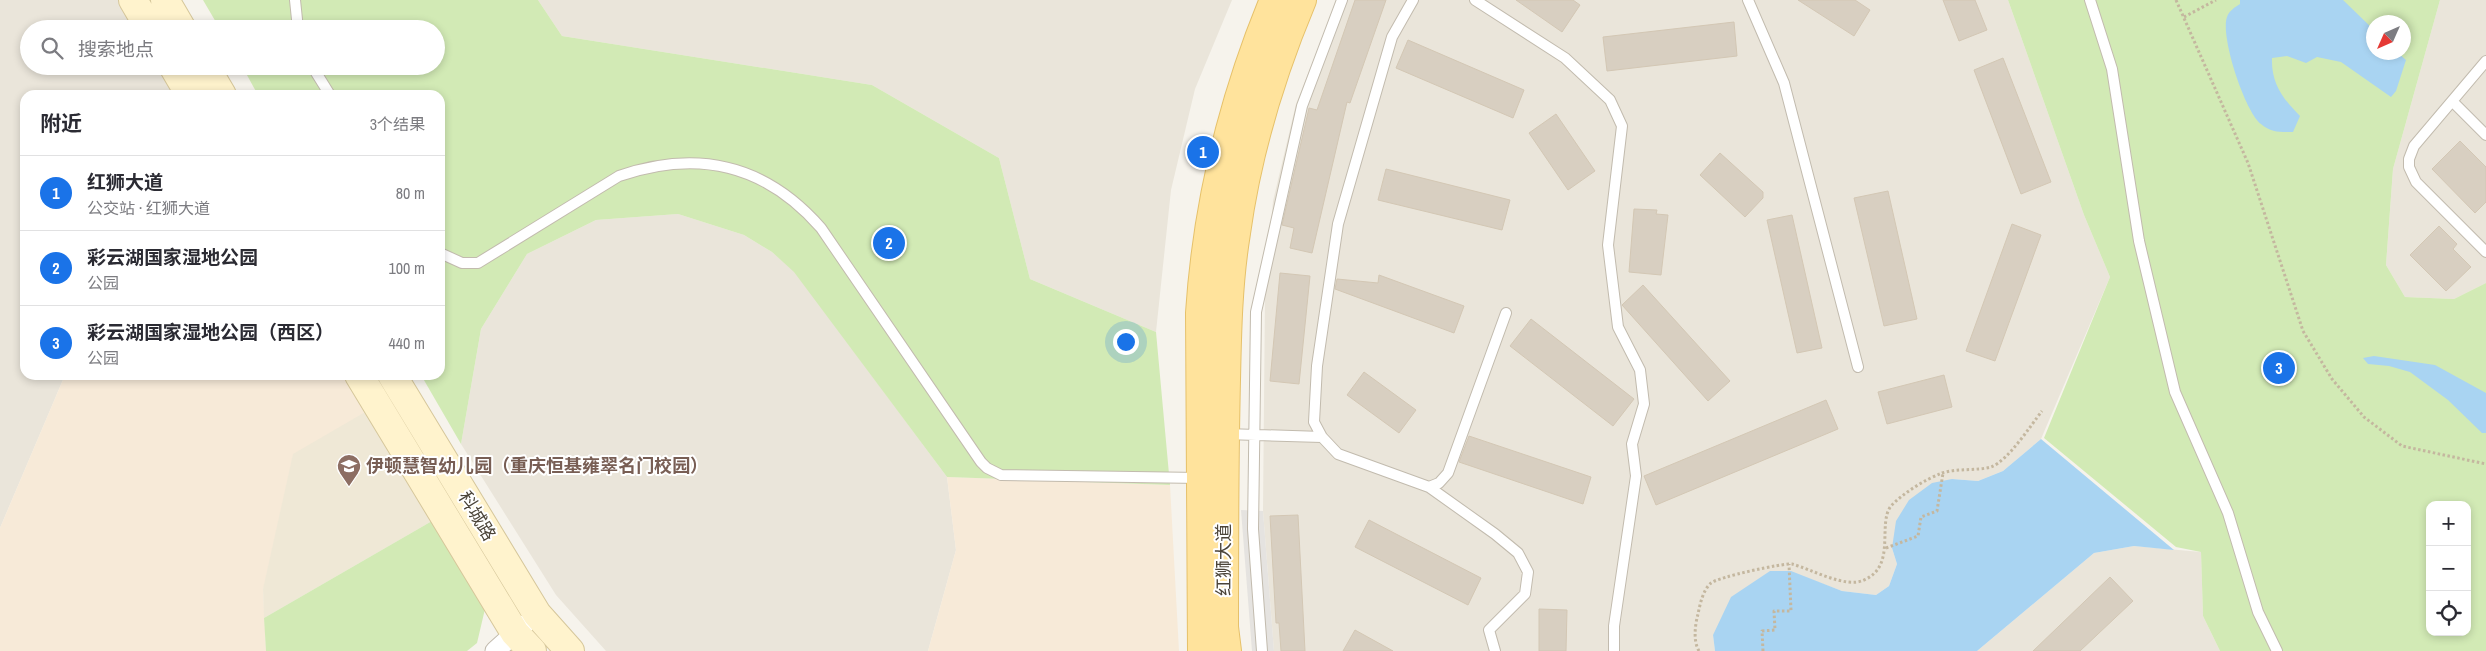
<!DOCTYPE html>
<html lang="zh">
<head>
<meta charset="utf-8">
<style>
  body { margin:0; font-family:"Archivo Narrow","Noto Sans SC",sans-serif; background:#f2f2f3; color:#2b2b33 }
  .controls { position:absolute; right:15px; bottom:15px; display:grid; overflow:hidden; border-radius:10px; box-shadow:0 2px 8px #0003 }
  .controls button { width:45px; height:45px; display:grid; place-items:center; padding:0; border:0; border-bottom:1px solid #e1e1e2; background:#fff; color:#2b2b33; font:25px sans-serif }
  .compass { position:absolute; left:2366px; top:15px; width:45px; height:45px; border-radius:50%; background:#fff; box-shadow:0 2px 8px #0003; rotate:225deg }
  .you { position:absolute; left:1125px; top:341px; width:18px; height:18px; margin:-12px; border:4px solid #fff; border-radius:50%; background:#1a73e8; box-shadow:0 0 0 8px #1a73e833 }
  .badge { display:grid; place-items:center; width:32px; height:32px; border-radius:50%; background:#1a73e8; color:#fff; font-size:16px; font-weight:700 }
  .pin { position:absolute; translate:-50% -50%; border:2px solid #fff; box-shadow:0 1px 5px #0006 }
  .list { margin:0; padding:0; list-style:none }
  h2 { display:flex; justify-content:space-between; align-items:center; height:65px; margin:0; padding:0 20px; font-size:21px }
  h2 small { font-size:16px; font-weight:400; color:#7c7c81 }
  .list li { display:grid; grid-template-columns:32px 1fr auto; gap:15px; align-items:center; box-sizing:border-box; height:75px; padding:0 20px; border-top:1px solid #e1e1e2 }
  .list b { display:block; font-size:19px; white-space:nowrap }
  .list p { margin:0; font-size:16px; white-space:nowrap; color:#7c7c81 }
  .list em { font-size:16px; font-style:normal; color:#7c7c81 }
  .icon { flex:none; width:28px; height:28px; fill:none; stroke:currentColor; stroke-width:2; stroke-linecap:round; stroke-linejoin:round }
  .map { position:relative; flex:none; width:2486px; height:651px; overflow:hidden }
  .search { position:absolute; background:#fff; box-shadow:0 2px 8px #0003; left:20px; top:20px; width:425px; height:55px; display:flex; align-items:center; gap:12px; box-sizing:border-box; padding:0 18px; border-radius:28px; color:#7c7c81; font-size:19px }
  .panel { position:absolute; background:#fff; box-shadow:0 2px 8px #0003; left:20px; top:90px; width:425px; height:290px; border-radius:15px }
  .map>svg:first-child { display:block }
  .residential { fill:#eae5da }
  .commercial { fill:#f7ead8 }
  .education { fill:#efe8d6 }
  .green { fill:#d2eab5; fill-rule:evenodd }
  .parking { fill:#e5e3e0 }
  .water { fill:#a9d4f2 }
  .building { fill:#d8cfc1; stroke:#d3c7b4 }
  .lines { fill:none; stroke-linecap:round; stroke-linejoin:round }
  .service-casing { stroke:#c2bbae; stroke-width:12 }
  .minor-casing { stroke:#c2bbae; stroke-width:21 }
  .secondary-casing { stroke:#d6c79b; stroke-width:30 }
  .primary-casing { stroke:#e6c16a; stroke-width:30 }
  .path { stroke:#c4b79f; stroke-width:3; stroke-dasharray:2.5 2.5; stroke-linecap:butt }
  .service { stroke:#fff; stroke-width:10 }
  .minor { stroke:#fff; stroke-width:19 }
  .secondary { stroke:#fff3cd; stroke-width:28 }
  .primary { stroke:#ffe39c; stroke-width:28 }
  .labels { text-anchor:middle; stroke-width:4; stroke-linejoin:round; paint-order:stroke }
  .education-label { font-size:18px; font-weight:bold; fill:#785e54; stroke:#fff; text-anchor:start }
  .street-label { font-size:18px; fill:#4b4439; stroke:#fff }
</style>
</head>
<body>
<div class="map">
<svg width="2486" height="651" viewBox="0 0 2486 651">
  <rect width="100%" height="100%" fill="#f6f3ec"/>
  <path class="residential" d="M0,0H118L136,29H29V66H159L177,95H25V375H65L0,528Z
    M538,0H1232L1195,89L1171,190L1156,332L1030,279L999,158L872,85L562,36Z
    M1337,0H2008L2084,215L2110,277L2041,439L2003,471L1978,481L1952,479L1892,548L1897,564L1889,586L1876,595L1842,591L1818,582L1713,635L1715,651H1274L1263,511L1265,296L1273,201L1296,104Z
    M2440,0H2486V283L2454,299L2405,297L2386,265L2393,169Z
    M678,214L744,235L772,252L795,272L947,477L956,550L928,651H606L556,595L461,444L481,329L527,254L596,220Z
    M2134,546L2201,552L2203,616L2220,651H1977L2094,553Z"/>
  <path class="commercial" d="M65,375H346L367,411L263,589L266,651H0V528Z
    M947,477L1170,485L1179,651H928L956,550Z"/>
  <path class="education" d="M367,411L432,521L264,618L263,589L293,454Z"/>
  <path class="green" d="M203,0H538L562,36L872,85L999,158L1030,279L1156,332L1170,485L947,477L794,272L772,252L744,235L678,214L596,220L527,254L481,329L461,444L421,375H440V95H258L242,66H436V29H220Z
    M2008,0H2440L2393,169L2386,265L2405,297L2454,299L2486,283V651H2220L2203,616L2201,552L2176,547L2044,438L2110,277L2084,215ZM2374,22H2404V52H2374ZM2430,505H2467V632H2430Z
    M432,521L485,609L477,643L467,651H266L264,618Z"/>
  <path class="parking" d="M1241,510L1263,511L1274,651H1252Z"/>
  <path class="water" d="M2240,0H2343L2373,29L2374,52L2398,53L2406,60L2396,91L2391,97L2341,62L2317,57L2306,63L2287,56L2272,58C2271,83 2283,99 2300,116L2293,132C2281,132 2271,133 2261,124C2245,112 2220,36 2227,17C2229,11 2235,7 2240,4Z
    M2374,356L2435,365L2486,393V433H2482L2448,400L2410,372L2389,366L2368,364L2363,358Z
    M2041,439L2174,550L2134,546L2094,553L1977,651H1715L1713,635L1731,597L1770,571H1791L1842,591L1876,595L1889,586L1897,564L1892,548L1896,521L1909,500L1932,483L1952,479L1978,481L2003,471Z"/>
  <path class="building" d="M1355,0H1386L1350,103L1347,102L1312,253L1290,248L1294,228L1282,225L1309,108L1317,110Z
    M1516,0H1573L1580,5L1562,32Z
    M1798,0H1855L1870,10L1854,36Z
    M1943,0H1975L1987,30L1959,41Z
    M1734,22L1737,56L1607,71L1603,37Z
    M1408,40L1524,90L1513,118L1396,68Z
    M2003,58L2051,182L2021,194L1974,70Z
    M1556,114L1595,171L1568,190L1529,133Z
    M2460,141L2486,167V202L2475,213L2432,169Z
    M1720,153L1763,192V198L1745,217L1700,175Z
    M1386,169L1510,200L1502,230L1378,200Z
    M1888,191L1917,319L1884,326L1854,198Z
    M1634,209L1657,210L1656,214L1668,215L1661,275L1629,272Z
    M1792,215L1822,348L1797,353L1767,220Z
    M2012,224L2041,235L1995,361L1966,351Z
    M2439,226L2457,244L2453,249L2471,267L2446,291L2410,255Z
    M1280,273L1310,276L1299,384L1270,381Z
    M1379,275L1464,306L1454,333L1335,289L1337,279L1378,283Z
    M1643,285L1730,381L1708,401L1622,305Z
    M1531,319L1634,399L1613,426L1510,346Z
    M1364,372L1416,410L1399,433L1347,395Z
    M1944,375L1952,407L1887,424L1878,392Z
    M1826,400L1838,429L1656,505L1644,476Z
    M1469,436L1591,477L1583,504L1459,462Z
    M1298,515L1305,651H1281L1279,623H1276L1270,516Z
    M1369,520L1481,578L1468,605L1355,547Z
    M2110,577L2133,601L2080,651H2033Z
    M1539,609L1567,610L1566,651H1539Z
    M1355,630L1393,651H1343Z"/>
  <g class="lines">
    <g class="service-casing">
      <path id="service" d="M295,0L298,29
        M1413,0L1392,37L1338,224L1317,366L1314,422L1322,437L1338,454L1429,487L1439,483L1448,473L1506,313
        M1475,0L1565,58L1610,100L1622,126L1608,245L1618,327L1640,370L1644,404L1632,444L1636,476L1614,626V651
        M1748,0L1784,83L1858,367
        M2090,0L2112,69L2139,241L2175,392L2228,513L2258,612L2277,651
        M2486,61L2414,146L2409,159V167L2416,182L2486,252
        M312,66L330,95
        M2452,101L2486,135
        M440,253L462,263H478L619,176C698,149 765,164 821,228L981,462L987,468L1001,475L1200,478
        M1226,434L1322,437
        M1429,487L1495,534L1518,553L1528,572L1525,594L1489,630L1495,651
        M1262,651L1253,529L1256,312L1302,106L1342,0"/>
    </g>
    <g class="minor-casing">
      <path id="minor" d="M495,651L524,625"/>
    </g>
    <g class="secondary-casing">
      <path id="secondary" d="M133,0L150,29
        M165,0L182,29
        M173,66L190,95
        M205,66L222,95
        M359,375L515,633L532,651
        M392,375L537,614L570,651"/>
    </g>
    <g class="primary-casing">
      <path id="primary" d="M1202,651L1200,313C1207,206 1233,99 1274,0
        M1227,651L1224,627C1224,545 1224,462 1226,380C1227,331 1228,282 1236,233C1247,153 1271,74 1302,0"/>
    </g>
    <path class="path" d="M2176,0L2248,163L2303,331L2332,379L2364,417L2402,446L2486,464
      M2184,17L2216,0
      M1886,548L1918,536L1921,517L1937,511L1943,473
      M1699,651C1693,641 1695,625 1698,614C1700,604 1703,590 1711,583C1718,577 1783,563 1792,564C1811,569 1846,589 1864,580C1897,566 1877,524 1891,506C1903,493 1926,479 1942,473C1958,468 1976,471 1991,467C2008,461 2031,425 2042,411
      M1763,651L1762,631L1775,630L1774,611H1791L1789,564"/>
    <use href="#service" class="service"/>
    <use href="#minor" class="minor"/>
    <use href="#secondary" class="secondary"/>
    <use href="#primary" class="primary"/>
  </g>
  <defs>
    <g id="school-pin" transform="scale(1.25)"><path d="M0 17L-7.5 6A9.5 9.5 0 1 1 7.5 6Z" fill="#8d6e63" stroke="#fff"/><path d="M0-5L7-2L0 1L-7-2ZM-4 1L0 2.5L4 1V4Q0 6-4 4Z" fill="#fff"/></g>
  </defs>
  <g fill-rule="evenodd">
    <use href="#school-pin" x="349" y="466"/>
  </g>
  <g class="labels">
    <g class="education-label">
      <text x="366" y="472">伊顿慧智幼儿园（重庆恒基雍翠名门校园）</text>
    </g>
    <g class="street-label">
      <text transform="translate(477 516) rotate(59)" y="6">科城路</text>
      <text transform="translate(1224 560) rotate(-90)" y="6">红狮大道</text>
    </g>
  </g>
</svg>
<div class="controls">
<button>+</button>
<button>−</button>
<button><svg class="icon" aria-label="locate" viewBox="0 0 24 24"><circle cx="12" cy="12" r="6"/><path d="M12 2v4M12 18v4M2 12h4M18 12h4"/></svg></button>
</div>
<svg class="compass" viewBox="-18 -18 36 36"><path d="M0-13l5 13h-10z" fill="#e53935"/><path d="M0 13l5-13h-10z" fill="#7c7c81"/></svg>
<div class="you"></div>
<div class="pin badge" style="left:1203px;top:152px">1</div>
<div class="pin badge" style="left:889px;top:243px">2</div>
<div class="pin badge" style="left:2279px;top:368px">3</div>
<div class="search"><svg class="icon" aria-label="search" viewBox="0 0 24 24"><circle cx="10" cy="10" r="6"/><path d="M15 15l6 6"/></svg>搜索地点</div>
<section class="panel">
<h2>附近<small>3个结果</small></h2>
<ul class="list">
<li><span class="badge">1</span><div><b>红狮大道</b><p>公交站 · 红狮大道</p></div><em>80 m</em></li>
<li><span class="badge">2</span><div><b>彩云湖国家湿地公园</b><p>公园</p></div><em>100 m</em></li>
<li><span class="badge">3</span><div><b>彩云湖国家湿地公园（西区）</b><p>公园</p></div><em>440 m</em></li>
</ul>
</section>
</div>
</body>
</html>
